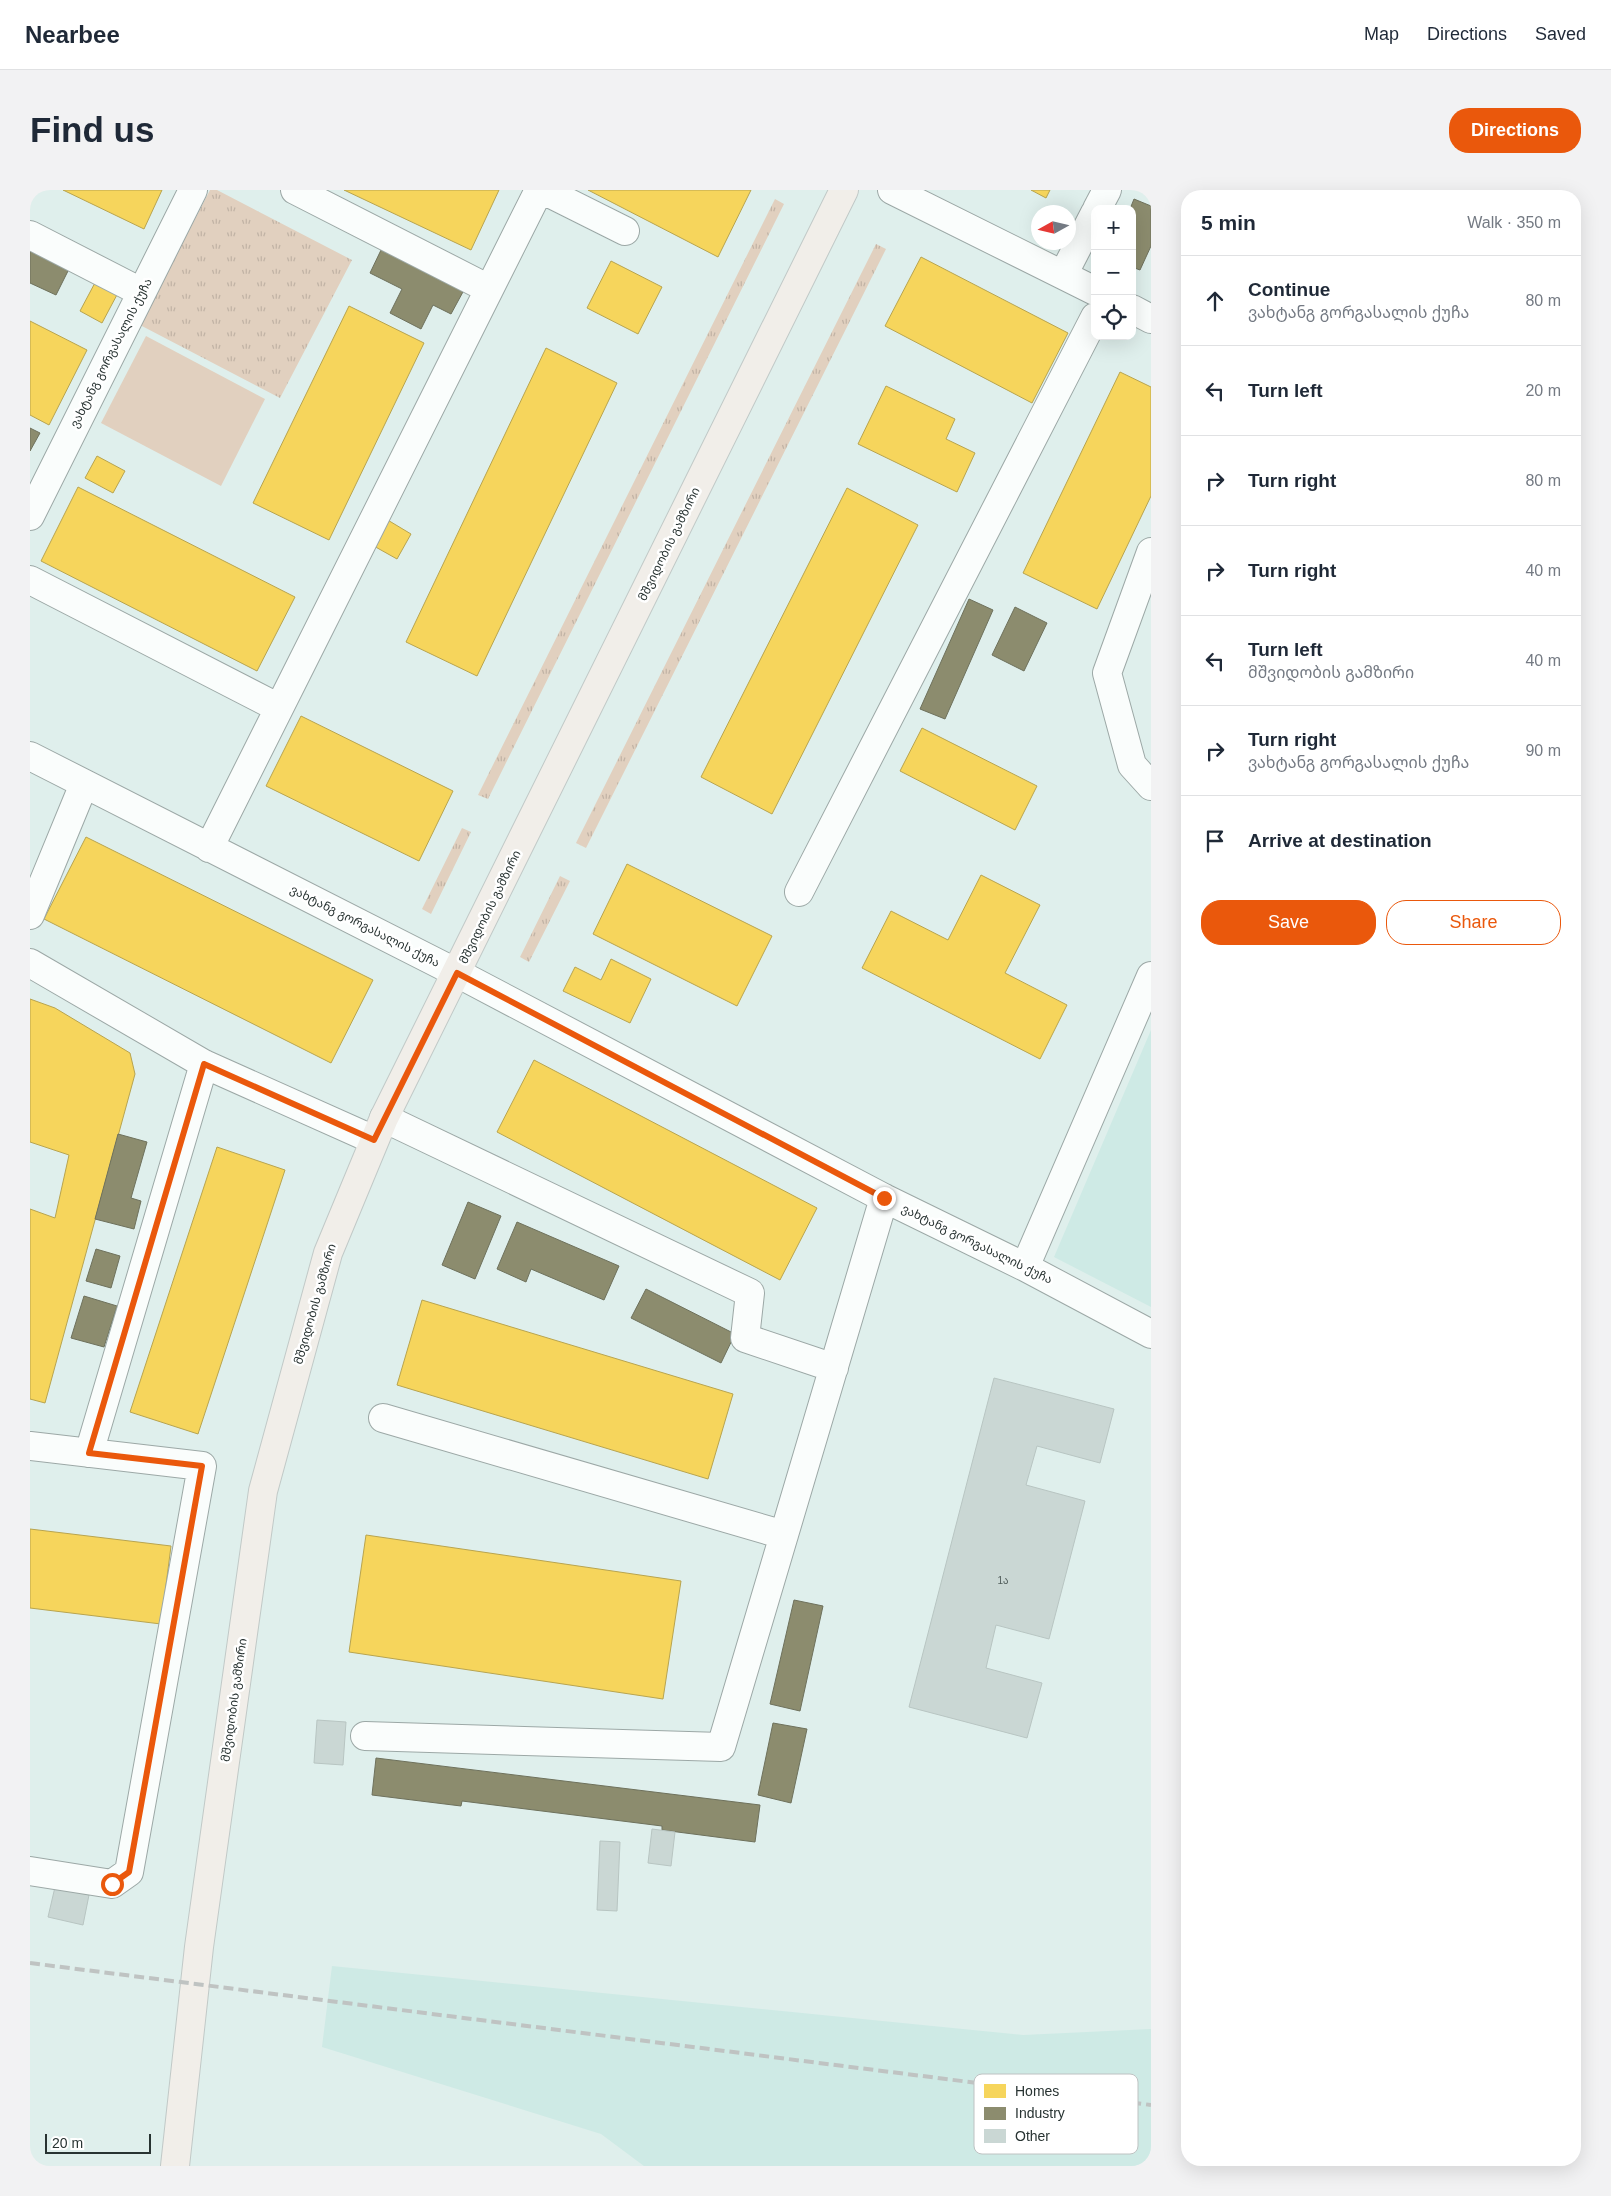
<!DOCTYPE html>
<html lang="en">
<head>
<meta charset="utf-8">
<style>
  body { margin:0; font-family:Helvetica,"Noto Sans Georgian",sans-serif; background:#f2f2f3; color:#1f2937 }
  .controls { position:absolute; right:15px; top:15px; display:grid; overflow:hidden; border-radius:10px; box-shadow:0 5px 20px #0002 }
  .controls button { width:45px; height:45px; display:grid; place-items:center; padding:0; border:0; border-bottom:1px solid #e0e1e3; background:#fff; color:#1f2937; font:25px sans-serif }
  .compass { position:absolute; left:1001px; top:15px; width:45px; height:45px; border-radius:50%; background:#fff; box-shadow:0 5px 20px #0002; rotate:262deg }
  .scale { position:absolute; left:15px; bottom:12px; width:106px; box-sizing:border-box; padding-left:5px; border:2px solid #283332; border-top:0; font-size:14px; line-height:18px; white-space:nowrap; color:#283332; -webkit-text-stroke:4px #fff; paint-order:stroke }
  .stop { position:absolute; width:15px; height:15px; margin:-11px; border:4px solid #ea580c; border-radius:50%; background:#fff }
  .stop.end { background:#ea580c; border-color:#fff; box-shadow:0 1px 5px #0008 }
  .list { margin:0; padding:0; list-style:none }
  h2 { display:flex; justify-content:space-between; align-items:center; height:65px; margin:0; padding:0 20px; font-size:21px }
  h2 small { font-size:16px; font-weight:400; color:#747a83 }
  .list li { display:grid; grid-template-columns:32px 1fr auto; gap:15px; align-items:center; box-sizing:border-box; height:90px; padding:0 20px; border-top:1px solid #e0e1e3 }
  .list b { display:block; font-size:19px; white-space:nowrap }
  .list p { margin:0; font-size:16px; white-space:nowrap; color:#747a83 }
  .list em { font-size:16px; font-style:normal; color:#747a83 }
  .actions { display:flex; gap:10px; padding:15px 20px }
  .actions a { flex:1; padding:11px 0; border:1px solid #ea580c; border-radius:20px; text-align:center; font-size:18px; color:#ea580c }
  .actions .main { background:#ea580c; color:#fff }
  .icon { flex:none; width:28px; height:28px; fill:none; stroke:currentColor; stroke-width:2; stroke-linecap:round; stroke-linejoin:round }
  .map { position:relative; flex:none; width:1121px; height:1976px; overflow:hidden; border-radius:20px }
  header { display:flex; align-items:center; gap:30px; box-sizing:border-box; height:70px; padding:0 25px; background:#fff; border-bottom:1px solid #e0e1e3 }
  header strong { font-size:24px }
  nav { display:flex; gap:28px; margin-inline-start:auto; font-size:18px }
  .intro { display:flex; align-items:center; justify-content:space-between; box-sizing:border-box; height:120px; padding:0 30px }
  h1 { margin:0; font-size:35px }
  .button { padding:12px 22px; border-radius:20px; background:#ea580c; color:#fff; font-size:18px; font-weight:700 }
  main { display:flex; gap:30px; padding:0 30px }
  aside { flex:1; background:#fff; border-radius:20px; box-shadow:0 5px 20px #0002 }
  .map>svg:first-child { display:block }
  .built { fill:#ceeae5 }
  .grass { fill:url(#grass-tufts) }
  .pitch { fill:#e1d0bf }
  .homes { fill:#f6d55c; stroke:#b8a44f }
  .industry { fill:#8c8c6e; stroke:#6e715c }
  .building { fill:#cad7d4; stroke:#b8c5c2 }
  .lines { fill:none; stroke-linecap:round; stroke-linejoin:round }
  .minor-casing { stroke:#9ca8a6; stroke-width:30 }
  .major-casing { stroke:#c1c9c7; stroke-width:30 }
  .minor { stroke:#fafdfc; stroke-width:28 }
  .major { stroke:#f1eee9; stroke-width:28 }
  .rail { stroke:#bfc3c2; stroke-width:4; stroke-dasharray:10 5; stroke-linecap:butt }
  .route { stroke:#ea580c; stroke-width:6 }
  .labels { text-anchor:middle; stroke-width:5; stroke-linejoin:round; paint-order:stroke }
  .number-label { font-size:10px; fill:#505c5a }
  .street-label { font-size:12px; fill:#283332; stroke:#fff }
  .key { fill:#fff; stroke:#bec2c2; stroke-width:1 }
  .key-label { font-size:14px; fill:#283332 }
</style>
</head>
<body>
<header>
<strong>Nearbee</strong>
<nav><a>Map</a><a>Directions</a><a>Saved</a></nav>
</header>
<div class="intro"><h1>Find us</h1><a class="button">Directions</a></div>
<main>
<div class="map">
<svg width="1121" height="1976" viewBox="0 0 1121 1976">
  <defs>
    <pattern id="grass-tufts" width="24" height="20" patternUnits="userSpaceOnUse" patternTransform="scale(1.25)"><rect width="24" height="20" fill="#e1d0bf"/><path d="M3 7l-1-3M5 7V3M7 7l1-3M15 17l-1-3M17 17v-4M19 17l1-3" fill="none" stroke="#c1b3a5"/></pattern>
  </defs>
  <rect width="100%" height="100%" fill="#dfefec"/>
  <path class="built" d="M1121,840V1117L1024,1067Z
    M302,1776L993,1845L1121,1839V1976H614L571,1944L292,1857Z"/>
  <path class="grass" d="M180,0H187L322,70L250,208L110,135Z
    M745,9L754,14L458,609L448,605Z
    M846,54L856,59L556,658L546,653Z
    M432,638L441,642L401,724L392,719Z
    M530,686L540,691L499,772L490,767Z"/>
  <path class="pitch" d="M116,146L235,209L191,296L71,233Z"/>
  <path class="homes" d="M33,0H132L114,39Z
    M314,0H469L441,60Z
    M558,0H721L688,67Z
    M1001,0H1020L1016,8Z
    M891,67L1038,143L1002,213L855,136Z
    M581,71L632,97L608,144L557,118Z
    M67,89L89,101L72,133L50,121Z
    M319,116L394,153L299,350L223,313Z
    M0,131L57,160L19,235L0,225Z
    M516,158L587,193L447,486L376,452Z
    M1090,182L1121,197V306L1067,419L993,383Z
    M856,196L925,229L916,249L945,263L927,302L828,254Z
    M67,266L95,281L83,303L55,288Z
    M48,297L265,407L227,481L11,371Z
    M817,298L888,335L742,624L671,587Z
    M356,329L381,344L367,369L342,355Z
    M271,526L423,601L389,671L236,596Z
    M892,538L1007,596L985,640L870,581Z
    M56,647L343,790L301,873L14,729Z
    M597,674L742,746L707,816L563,744Z
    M951,685L1010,715L975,783L1037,815L1010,869L832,778L861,721L918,750Z
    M581,769L621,789L600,833L533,801L545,777L571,790Z
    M0,809L25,818L100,863L105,884L15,1213L0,1209V1019L25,1028L39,965L0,952Z
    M504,870L787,1018L750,1090L467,942Z
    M187,957L255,980L168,1244L100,1222Z
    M392,1110L703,1204L678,1289L367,1195Z
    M0,1339L141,1356L131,1434L0,1418Z
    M336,1345L651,1391L633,1509L319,1462Z"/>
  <path class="industry" d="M1104,9L1121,16V56L1110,80L1102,77V19H1100Z
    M352,58L434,100L421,124L403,115L391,139L360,123L372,99L340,83Z
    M0,60L39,79L26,105L0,93Z
    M0,238L10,243L0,261Z
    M939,409L963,420L915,529L890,519Z
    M985,417L1017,433L994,481L962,465Z
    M88,944L117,952L101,1008L111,1011L104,1039L65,1029Z
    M438,1012L471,1026L445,1089L412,1075Z
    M487,1032L589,1076L574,1110L501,1079L496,1092L467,1079Z
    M66,1059L90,1066L81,1098L56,1091Z
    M616,1099L705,1144L691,1173L601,1128Z
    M54,1106L87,1116L74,1157L41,1148Z
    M764,1410L793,1416L770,1521L740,1514Z
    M743,1533L777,1539L761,1613L728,1605Z
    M346,1568L730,1615L725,1652L632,1640V1636L432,1611L431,1616L342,1605Z"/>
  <path class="building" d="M964,1188L1084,1219L1070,1273L1007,1256L996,1295L1055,1311L1019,1449L966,1435L956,1478L1012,1493L997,1548L879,1517Z
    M287,1530L316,1532L313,1575L284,1573Z
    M622,1639L645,1642L641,1676L618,1673Z
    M570,1651L590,1652L587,1721L567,1720Z
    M25,1697L59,1705L53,1735L18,1727Z"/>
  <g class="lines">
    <g class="minor-casing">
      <path id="minor" d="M265,0L459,99
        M513,0L595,41
        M862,0L1065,101
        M1067,19L1077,0
        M0,45L111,102
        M1033,85L1065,23
        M1102,119L1121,129
        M0,326L163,0
        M1121,362L1077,483L1102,575L1121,596
        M0,390L249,518
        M0,566L427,783L854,1008L995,1077L1121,1144
        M179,658L509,0
        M769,702L1065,127
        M0,725L54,594
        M0,773L174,874L344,950
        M354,928L720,1103L715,1148L804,1178
        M995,1077L1121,786
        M353,1228L754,1345
        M0,1256L172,1276L99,1682L82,1694L0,1681
        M59,1263L174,874
        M335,1546L691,1557L854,1008"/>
    </g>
    <g class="major-casing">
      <path id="major" d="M145,1976L169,1757L233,1301L298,1063L354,928L814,0"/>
    </g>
    <use href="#minor" class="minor"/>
    <use href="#major" class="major"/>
    <path class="rail" d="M0,1773L1121,1915"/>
  </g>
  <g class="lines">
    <path class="route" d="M82,1694L99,1682L172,1276L59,1263L174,874L344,950L427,783L854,1008"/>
  </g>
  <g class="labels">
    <g class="number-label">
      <text x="973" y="1394">1ა</text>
    </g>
    <g class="street-label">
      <text transform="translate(81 163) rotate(-63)" y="4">ვახტანგ გორგასალის ქუჩა</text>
      <text transform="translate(639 354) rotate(-64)" y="4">მშვიდობის გამზირი</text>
      <text transform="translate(460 717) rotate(-64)" y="4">მშვიდობის გამზირი</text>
      <text transform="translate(335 736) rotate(27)" y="4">ვახტანგ გორგასალის ქუჩა</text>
      <text transform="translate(947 1054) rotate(26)" y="4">ვახტანგ გორგასალის ქუჩა</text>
      <text transform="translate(285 1114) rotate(-74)" y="4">მშვიდობის გამზირი</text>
      <text transform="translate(204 1510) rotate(-82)" y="4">მშვიდობის გამზირი</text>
    </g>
  </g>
  <rect x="944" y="1884" width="164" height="80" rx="8" class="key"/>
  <rect x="954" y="1894" width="22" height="14" fill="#f6d55c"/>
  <rect x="954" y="1917" width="22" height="13" fill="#8c8c6e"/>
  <rect x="954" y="1939" width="22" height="14" fill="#cad7d4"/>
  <g class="key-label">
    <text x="985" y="1906">Homes</text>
    <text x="985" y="1928">Industry</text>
    <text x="985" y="1951">Other</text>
  </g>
</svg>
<div class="controls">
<button>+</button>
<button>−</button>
<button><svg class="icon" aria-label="locate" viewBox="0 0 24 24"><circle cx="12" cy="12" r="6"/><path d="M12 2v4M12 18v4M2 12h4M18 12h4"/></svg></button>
</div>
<svg class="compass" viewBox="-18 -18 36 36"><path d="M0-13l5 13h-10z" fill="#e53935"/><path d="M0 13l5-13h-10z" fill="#747a83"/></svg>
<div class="scale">20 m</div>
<div class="stop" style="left:82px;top:1694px"></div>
<div class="stop end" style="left:854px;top:1008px"></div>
</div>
<aside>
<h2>5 min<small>Walk · 350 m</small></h2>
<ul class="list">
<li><svg class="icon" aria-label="ahead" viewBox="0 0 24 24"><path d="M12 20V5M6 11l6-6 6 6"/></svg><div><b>Continue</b><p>ვახტანგ გორგასალის ქუჩა</p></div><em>80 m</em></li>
<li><svg class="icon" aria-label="left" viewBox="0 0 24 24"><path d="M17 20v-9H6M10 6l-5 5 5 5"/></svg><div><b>Turn left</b></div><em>20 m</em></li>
<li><svg class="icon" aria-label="right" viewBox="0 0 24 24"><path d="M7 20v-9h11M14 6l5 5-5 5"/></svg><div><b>Turn right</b></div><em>80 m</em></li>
<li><svg class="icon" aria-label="right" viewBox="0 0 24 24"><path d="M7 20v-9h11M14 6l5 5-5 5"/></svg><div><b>Turn right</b></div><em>40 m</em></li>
<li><svg class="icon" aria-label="left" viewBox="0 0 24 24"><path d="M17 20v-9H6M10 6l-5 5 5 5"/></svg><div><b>Turn left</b><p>მშვიდობის გამზირი</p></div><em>40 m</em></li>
<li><svg class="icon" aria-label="right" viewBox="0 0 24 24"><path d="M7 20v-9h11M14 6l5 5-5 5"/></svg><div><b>Turn right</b><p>ვახტანგ გორგასალის ქუჩა</p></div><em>90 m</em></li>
<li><svg class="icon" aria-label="arrive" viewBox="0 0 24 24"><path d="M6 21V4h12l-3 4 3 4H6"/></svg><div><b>Arrive at destination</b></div></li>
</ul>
<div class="actions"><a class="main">Save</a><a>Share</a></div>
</aside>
</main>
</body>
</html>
